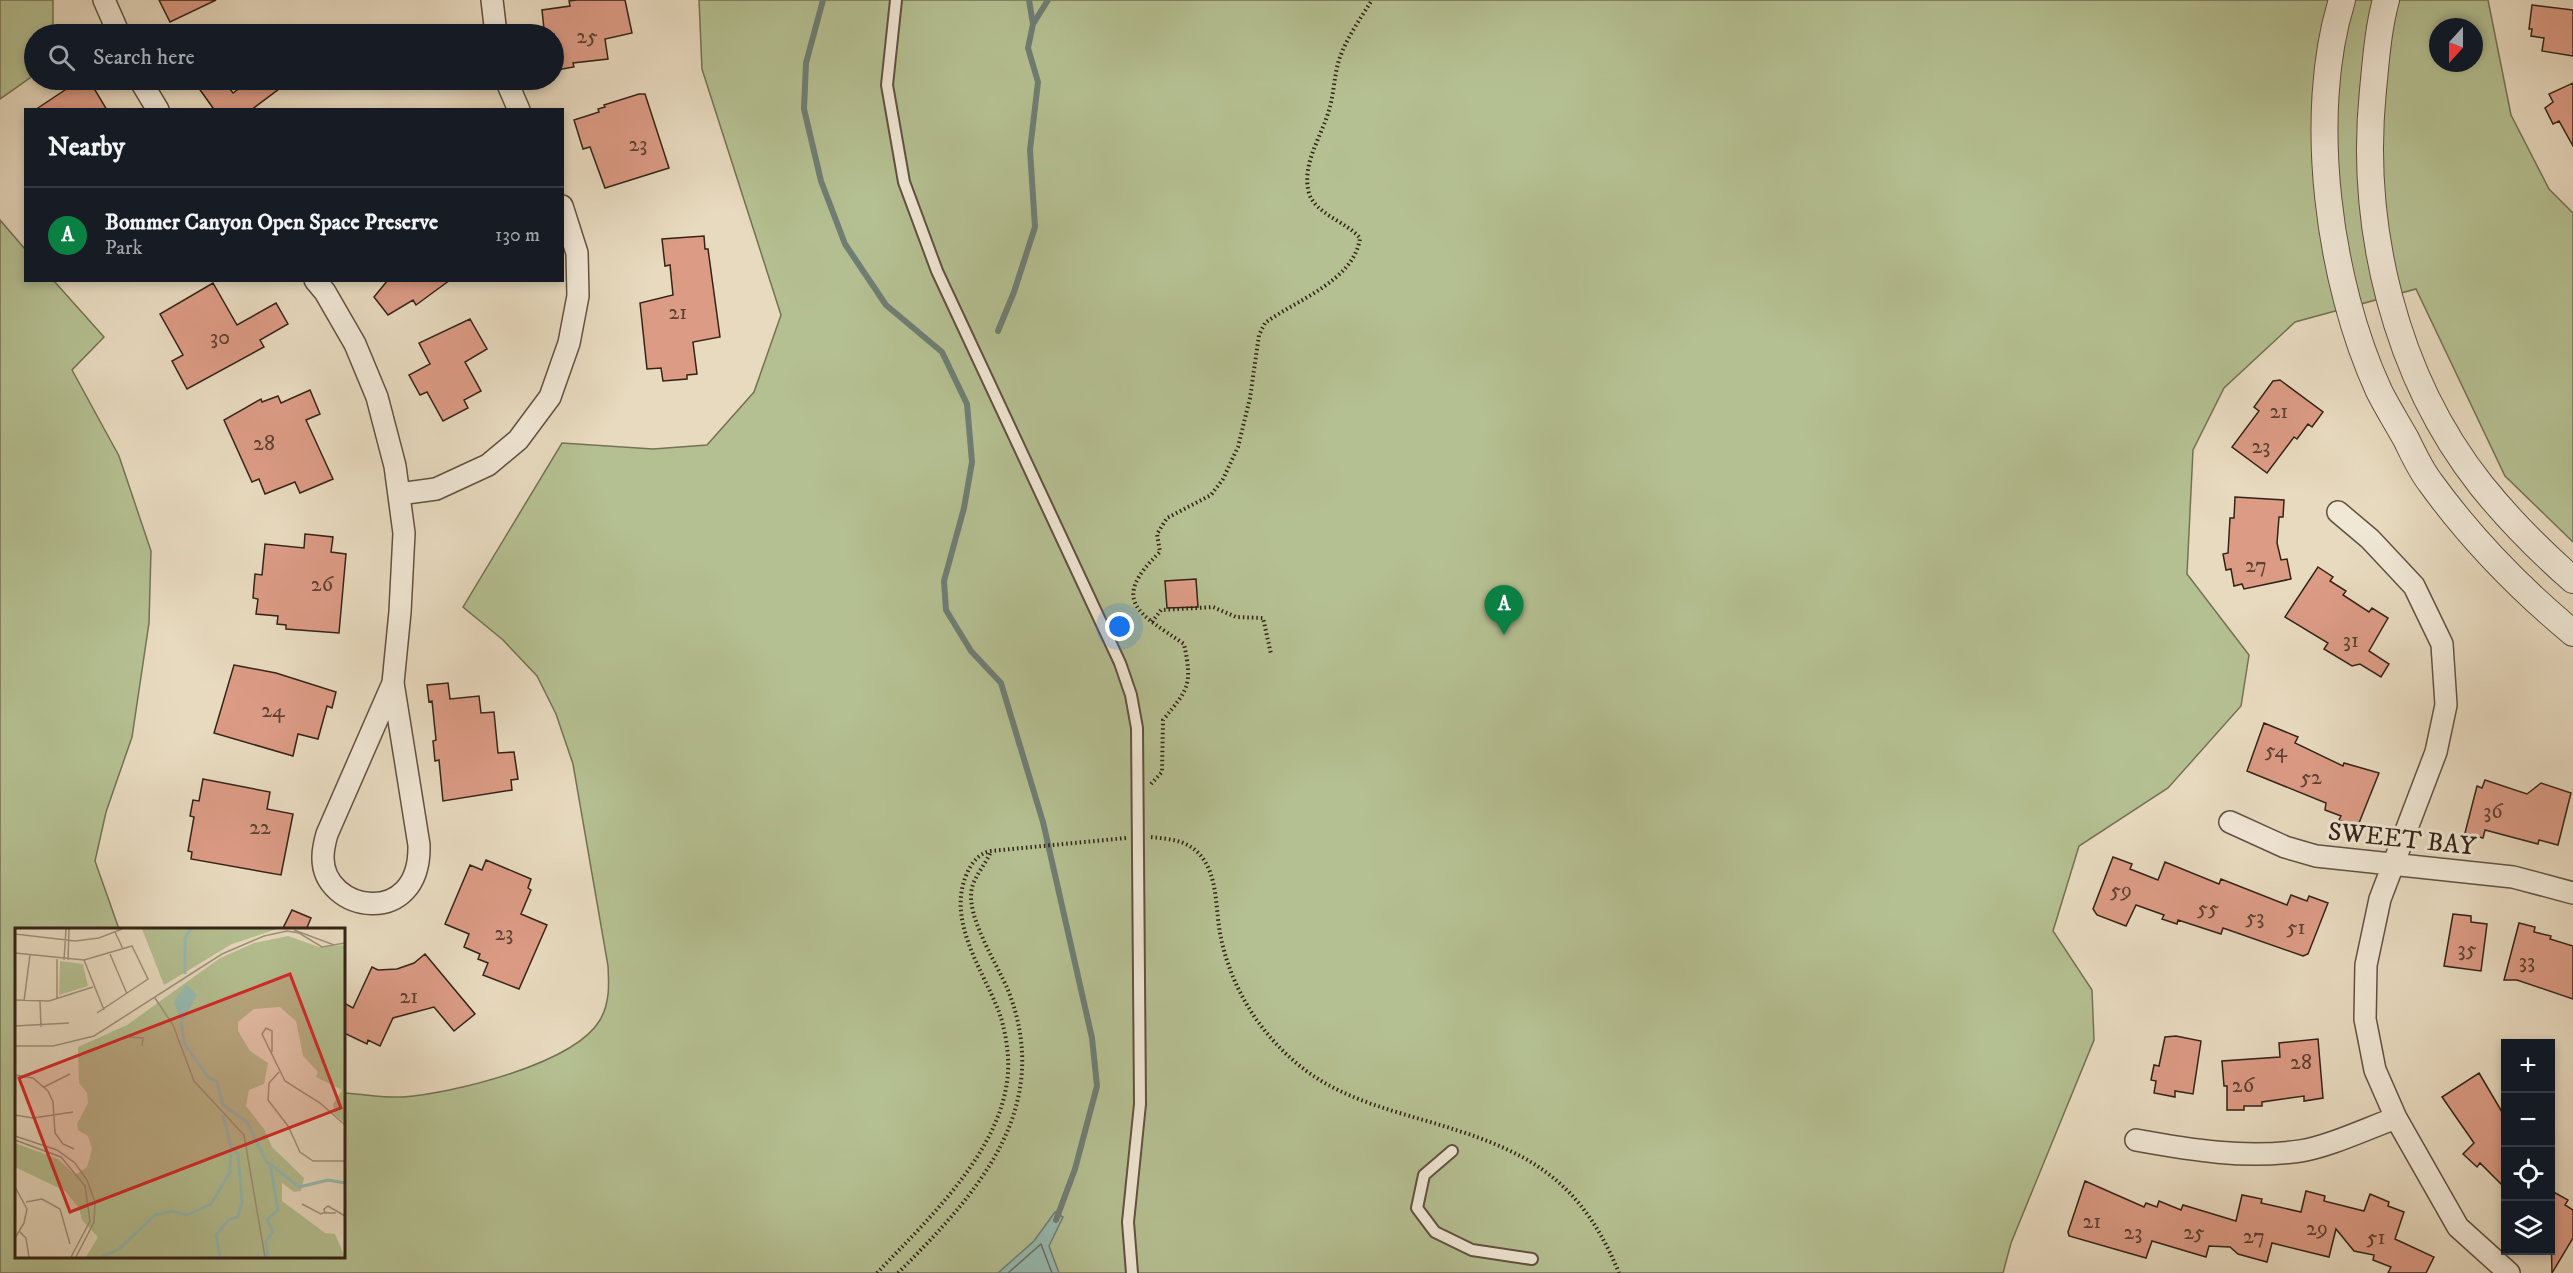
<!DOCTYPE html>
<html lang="en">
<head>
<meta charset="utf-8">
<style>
  body { margin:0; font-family:"IM FELL DW Pica",serif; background:#20242c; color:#f1f3f6 }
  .controls { position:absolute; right:18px; bottom:18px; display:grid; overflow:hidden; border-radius:0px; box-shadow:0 3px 9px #0003 }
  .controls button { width:54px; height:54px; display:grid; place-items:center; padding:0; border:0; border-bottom:2px solid #363941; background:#171b24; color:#f1f3f6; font:30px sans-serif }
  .compass { position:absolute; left:2429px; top:18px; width:54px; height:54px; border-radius:50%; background:#171b24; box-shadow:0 3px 9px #0003; rotate:201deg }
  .you { position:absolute; left:1120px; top:627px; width:21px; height:21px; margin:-15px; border:4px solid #fff; border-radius:50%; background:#1a73e8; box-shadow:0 0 0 9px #1a73e833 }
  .badge { display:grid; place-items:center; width:39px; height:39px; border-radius:50%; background:#0b8043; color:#fff; font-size:20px; font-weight:700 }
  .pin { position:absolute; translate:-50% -50px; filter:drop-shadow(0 2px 3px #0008) }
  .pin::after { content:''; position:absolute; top:32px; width:21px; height:18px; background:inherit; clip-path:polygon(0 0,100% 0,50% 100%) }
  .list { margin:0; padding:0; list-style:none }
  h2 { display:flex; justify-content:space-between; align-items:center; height:78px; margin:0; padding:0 24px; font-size:26px }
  h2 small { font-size:20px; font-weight:400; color:#9ea1a6 }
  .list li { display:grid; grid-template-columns:39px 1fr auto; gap:18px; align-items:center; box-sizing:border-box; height:96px; padding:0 24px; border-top:2px solid #363941 }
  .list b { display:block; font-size:22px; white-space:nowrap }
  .list p { margin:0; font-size:20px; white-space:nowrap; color:#9ea1a6 }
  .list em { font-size:20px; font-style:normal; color:#9ea1a6 }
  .icon { flex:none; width:33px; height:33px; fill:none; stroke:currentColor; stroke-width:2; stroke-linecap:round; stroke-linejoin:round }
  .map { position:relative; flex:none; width:2573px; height:1273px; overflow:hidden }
  .search { position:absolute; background:#171b24; box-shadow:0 3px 9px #0003; left:24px; top:24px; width:540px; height:66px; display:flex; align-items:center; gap:15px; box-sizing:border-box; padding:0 21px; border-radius:33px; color:#9ea1a6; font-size:22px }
  .panel { position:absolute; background:#171b24; box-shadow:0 3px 9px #0003; left:24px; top:108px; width:540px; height:174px; border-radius:0px }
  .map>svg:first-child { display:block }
  .green { fill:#b5c092; stroke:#747254; stroke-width:1.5; fill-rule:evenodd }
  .water { fill:#97bbb2; stroke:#6f7e74; stroke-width:1.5 }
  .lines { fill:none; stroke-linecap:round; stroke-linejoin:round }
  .shore { stroke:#666f64; stroke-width:1.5 }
  .stream { stroke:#6f7e74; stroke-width:6 }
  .building { fill:#dc9b85; stroke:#342317; stroke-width:1.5 }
  .service-casing { stroke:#615141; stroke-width:14 }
  .minor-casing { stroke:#615141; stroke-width:24 }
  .tertiary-casing { stroke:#615141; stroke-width:28 }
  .path { stroke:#342317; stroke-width:4; stroke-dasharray:1.5 3; stroke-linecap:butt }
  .service { stroke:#f0e7d5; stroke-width:10 }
  .minor { stroke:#f0e7d5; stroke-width:21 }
  .tertiary { stroke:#f0e7d5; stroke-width:26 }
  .labels { text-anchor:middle; stroke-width:6; stroke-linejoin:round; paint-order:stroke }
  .number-label { font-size:22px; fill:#5e4132 }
  .street-label { font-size:26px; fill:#342317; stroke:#f0e7d5 }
  .inset-river { fill:none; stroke:#97bbb2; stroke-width:3 }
  .inset-road { fill:none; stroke:#a0917c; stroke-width:1.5 }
  .view { fill:#d62828; fill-opacity:0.15; stroke:#d62828; stroke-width:3 }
  .inset-edge { fill:none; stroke:#342317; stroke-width:3 }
</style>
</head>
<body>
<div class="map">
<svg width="2573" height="1273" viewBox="0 0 2573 1273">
  <rect width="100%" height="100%" fill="#e8dabf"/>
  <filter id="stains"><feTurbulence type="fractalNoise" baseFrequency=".00333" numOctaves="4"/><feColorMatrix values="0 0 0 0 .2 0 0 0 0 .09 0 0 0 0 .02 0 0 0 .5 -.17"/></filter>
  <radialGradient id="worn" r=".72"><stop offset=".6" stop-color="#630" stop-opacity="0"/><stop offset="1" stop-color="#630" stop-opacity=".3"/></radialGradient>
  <path class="green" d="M0,0H53V34H34V75L0,99Z
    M699,0H2488L2511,115L2549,189L2573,213V542L2505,476L2416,289L2295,322L2224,388L2193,450L2187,574L2249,655L2241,706L2168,788L2079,846L2053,931L2092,990L2094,1040L2011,1243L2003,1273H0V220L25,249L26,280L54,281L104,337L72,370L119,456L151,551L149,623L132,737L106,812L95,861L119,929L16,930V1256H344V1093C363,1094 384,1098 403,1097C454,1093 574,1064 600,1020C610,1003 609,984 608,966L573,764L556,714L537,676L503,640L463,607L562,443L653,449L707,445L754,392L781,315L702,69ZM2438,27H2474V63H2438Z"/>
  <path class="water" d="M1055,1212L1063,1217L1049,1246L1059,1273H998L1034,1241Z"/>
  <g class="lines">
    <path class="shore" d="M1008,1273L1041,1244L1052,1273"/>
    <path class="stream" d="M823,0L806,63L804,109L821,181L845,244L886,305L942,352L967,404L972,462L964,508L944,581L946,610L971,651L1001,683L1043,822L1092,1038L1097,1086L1075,1169L1056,1220
      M1029,0L1033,24
      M998,331L1014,292L1035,227L1030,150L1038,82L1028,48L1033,24L1048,0"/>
  </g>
  <path class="building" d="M159,0H216L170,22Z
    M577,0H625L632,33L605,39L608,59L573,63L574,67L556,70L554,34H548L547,29H544L542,10L570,6L569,1Z
    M2532,5L2573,10V56L2542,51L2544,38L2531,36L2532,29H2529Z
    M80,80H89L107,110H35Z
    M193,80H223L233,93L251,80H291L251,110H211L213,108Z
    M2573,83V146L2559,121L2553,124L2545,108L2553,102L2549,94Z
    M639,94H645L669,168L605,188L590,147L583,149L574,120L599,112L598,109L605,107L604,105Z
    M704,236L705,249H708L720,337L693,342L697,374L687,375V379L663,381L661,368L647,369L640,303L673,295L670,265L665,266L662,239Z
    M388,280H450L416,305L413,300L388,315L374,297Z
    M213,283L237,325L276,303L288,324L260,340L264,347L187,389L172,361L183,355L160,314Z
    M470,319L487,349L465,362L481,391L464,400L468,408L443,421L427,392L420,395L409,375L430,364L419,343Z
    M2280,380L2323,412L2312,427L2308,424L2297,439L2294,437L2267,473L2232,447L2259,411L2254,407L2273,381Z
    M310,390L320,414L306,420L333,479L300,493L295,482L265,494L259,479L252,482L224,420L261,399L262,402L278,396L281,403Z
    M2235,497L2284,500L2283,517H2279L2277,543L2281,560L2287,559L2291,579L2244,589L2242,584L2234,586L2231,569L2226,570L2223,554L2228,553L2230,518H2234Z
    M305,534L333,537L331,552L346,554L339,633L286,629V625L277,624L278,616L256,614L258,599L253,598L255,574L262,575L265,544L304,548Z
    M2318,567L2333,577L2330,581L2346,591L2343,595L2369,612L2372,608L2388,618L2369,651L2389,664L2381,677L2360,664L2352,666L2324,649L2328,643L2285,617Z
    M1196,579L1198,607L1167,608L1165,581Z
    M234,665L276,673L336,692L332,708L327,706L318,739L298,734L293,756L214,733Z
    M448,683L450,699L479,696L481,713L494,712L498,753L514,752L518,779L511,780L512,790L443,801L439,760L435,761L433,741L436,740L432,701L429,702L427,685Z
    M2264,723L2298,737L2295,743L2343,766L2344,763L2379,773L2357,828L2339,820L2341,816L2325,810L2326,803L2247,771Z
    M203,779L270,792L267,809L293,814L281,875L191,859L192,852L188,851L194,817L190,816L193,800L199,801Z
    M2485,780L2527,794L2541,783L2571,793L2558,845L2539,840L2538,844L2485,830L2483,838L2465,833L2477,786L2482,788Z
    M2113,857L2132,864L2130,869L2158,880L2165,862L2219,884L2221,879L2287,905L2291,895L2307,901L2309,896L2328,903L2308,954L2303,956L2223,928L2221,934L2178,920L2177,924L2162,919L2164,915L2136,905L2126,926L2097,915L2093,909Z
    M486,860L531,879L528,888L531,890L521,914L547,925L519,989L483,975L488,963L478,959L480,954L464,947L469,934L445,924L470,865L482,870Z
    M292,910L311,918L306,930H282Z
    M2453,914L2471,916V922L2487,924L2481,971L2444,966Z
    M2519,923L2535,927L2534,932L2551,936L2550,939L2573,946V999L2517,980H2504Z
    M425,954L475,1014L454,1031L434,1007L393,1018L380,1046L368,1040L367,1044L344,1033V1003L353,1008L372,967L378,970L397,969L414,963Z
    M2176,1036L2201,1041L2193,1094L2175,1091V1097L2154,1093L2156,1081L2151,1080L2154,1065L2159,1066L2165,1037Z
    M2318,1039L2323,1098L2304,1101V1096L2262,1102V1106H2244V1110H2227V1086H2224L2222,1061L2280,1057L2279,1043Z
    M2479,1073L2505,1117V1188L2480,1163L2477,1167L2463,1154L2474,1143L2442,1097Z
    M2085,1181L2144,1207L2146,1203L2157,1207L2159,1201L2181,1210L2183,1205L2236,1221L2242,1195L2262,1199L2261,1203L2301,1212L2306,1191L2325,1196L2324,1201L2364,1211L2370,1194L2389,1202L2388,1206L2404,1212L2395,1239L2434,1257L2426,1273H2388L2391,1267L2373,1260L2374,1255L2354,1251L2336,1229L2329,1257L2272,1243L2267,1262L2238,1254L2230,1247L2209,1246L2206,1257L2152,1241L2146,1258L2069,1236L2068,1232Z
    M2550,1190L2568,1200L2565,1205L2573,1210V1238L2552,1273Z"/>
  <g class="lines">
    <g class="service-casing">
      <path id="service" d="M896,0L887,85L904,182L937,271L1120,663L1131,695L1137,728L1140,1104L1128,1222L1132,1273
        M1452,1151L1424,1175L1417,1208L1435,1232L1472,1250L1532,1259"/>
    </g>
    <g class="minor-casing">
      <path id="minor" d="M104,0L119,34
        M492,0L496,34
        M140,80L158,110
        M506,80L519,110
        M315,280L325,292L355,344L377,397L395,466L404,533L400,612L393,683L419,845C421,930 322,912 323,857C323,849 325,841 327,834L393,683
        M399,494L436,489L488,465L518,440L550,397L569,343L578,296L577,253L562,206
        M2338,512L2370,539L2414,586L2442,644L2446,705L2436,752L2380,899L2366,965L2365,1019L2375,1070L2396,1118L2458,1227L2509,1273
        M2230,822L2285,847L2316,856L2513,877L2573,893
        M2136,1140C2191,1150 2245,1159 2300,1151C2328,1147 2368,1128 2396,1118"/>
    </g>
    <g class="tertiary-casing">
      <path id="tertiary" d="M2342,0C2306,115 2329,283 2379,391C2387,407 2397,423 2406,439C2413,453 2420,469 2430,482C2471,539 2519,588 2573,633
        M2386,0C2378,29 2376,60 2373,90C2359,227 2395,376 2481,485C2509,520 2540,551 2573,580"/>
    </g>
    <path class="path" d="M1152,622L1161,610L1213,607L1236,617L1263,618L1271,654
      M1151,784L1162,772L1163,720C1188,689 1193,686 1184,644C1139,613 1109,601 1160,552L1157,534L1167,518L1211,495L1223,479L1238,447L1250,398L1259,335L1265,323C1296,300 1354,281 1360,238C1347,222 1315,214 1309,193C1301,164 1322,136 1329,110C1334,94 1334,76 1339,60C1346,39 1360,19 1372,0
      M1151,837C1170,839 1188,840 1201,856C1219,878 1215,912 1221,938C1231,986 1257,1029 1294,1061C1326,1089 1363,1102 1403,1114C1509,1145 1574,1163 1619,1273
      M877,1273C931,1216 1013,1141 1008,1057C1007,1042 1004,1026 999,1012C982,968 945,919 968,871C973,861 980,853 991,851L1126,838
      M898,1273C977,1194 1055,1109 1008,990C997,964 965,915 972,888C975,875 986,864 991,851"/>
    <use href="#service" class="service"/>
    <use href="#minor" class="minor"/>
    <use href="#tertiary" class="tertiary"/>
  </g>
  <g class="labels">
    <g class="number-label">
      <text x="587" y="43">25</text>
      <text x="638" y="151">23</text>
      <text x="678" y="319">21</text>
      <text x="220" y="344">30</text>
      <text x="2279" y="418">21</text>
      <text x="264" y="450">28</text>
      <text x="2261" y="453">23</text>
      <text x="2256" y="572">27</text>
      <text x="322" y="591">26</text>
      <text x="2351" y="647">31</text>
      <text x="273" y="717">24</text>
      <text x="2276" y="757">54</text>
      <text x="2311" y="784">52</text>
      <text x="2493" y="818">36</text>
      <text x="260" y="834">22</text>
      <text x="2121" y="897">59</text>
      <text x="2208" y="915">55</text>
      <text x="2255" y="924">53</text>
      <text x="2296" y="934">51</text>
      <text x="504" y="940">23</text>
      <text x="2467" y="956">35</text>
      <text x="2527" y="968">33</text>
      <text x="409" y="1003">21</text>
      <text x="2301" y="1069">28</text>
      <text x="2243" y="1092">26</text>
      <text x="2092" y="1228">21</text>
      <text x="2317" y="1235">29</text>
      <text x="2133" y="1239">23</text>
      <text x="2194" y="1239">25</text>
      <text x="2254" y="1243">27</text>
      <text x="2376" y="1244">51</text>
    </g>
    <g class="street-label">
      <text transform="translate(2402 838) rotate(6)" y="9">SWEET BAY</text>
    </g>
  </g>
  <g transform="translate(15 928)">
    <rect width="330" height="330" fill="#e8dabf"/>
    <path d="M127,1H262L217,16L149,57ZM273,8L304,19L330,17V195L319,186L318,176L327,162L301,149L303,144L288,128L281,93L265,79L239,81L223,94V103L235,123L253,135L249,156L234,162L231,178L249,201L257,219L289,250L286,263L279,264L267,255V273L310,305L320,306L330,329H71L83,309L67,292L64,280L50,263L0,239V215L43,231L60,247L72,239L77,221L73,208L63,202L62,196L73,175L72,165L64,155L63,119L112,97L205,30L239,15ZM45,33L68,36L73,58L44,67Z" fill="#b5c092"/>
    <path d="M171,56L182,67L166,95L159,74Z" fill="#97bbb2"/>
    <path class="inset-river" d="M170,46V10L176,1M166,94L169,115L193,149L202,154L208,177L232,194L251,233L284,259L313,252L330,255M86,329L104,321L140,287L157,283L172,287L196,276L215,244L216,219L208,187M205,329L201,307L213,292L223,289L227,274L223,226L217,220M253,329L251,313L258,303L252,292L263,282L255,236"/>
    <path class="inset-road" d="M279,2L319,17M272,3L284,5L307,19L330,15M100,4L108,21M0,6L60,13L84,10L107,1M0,25L69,32L117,18L133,51L82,85M95,26L112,66M49,32L51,1M53,32L54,1M69,32L89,82M140,70L158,97L179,153L229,207L250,329M42,71V31M0,72L34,73L78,59M9,73L15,27M25,73L26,99M0,98L54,95M114,109L128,110L127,118M0,118H38L79,108L207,26L249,8L272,3M257,124V103L251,100L247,106L270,153L305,175L330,197M264,144L254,155L253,172L273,198L285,224L298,233H330M0,147L18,150L33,163L38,174L40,205L48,216L59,221M29,159L55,146M0,187L18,190L58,184M0,208L42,222L60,235L72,252L80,274L79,294L61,329M0,212L46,229L70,258L75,293L56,329M0,259L12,281L9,295L0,310M11,274L27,271L45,281L55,316M287,276L306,286L310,284M321,285H310L309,281L313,278L330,288M4,303L11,310L14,329"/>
    <path class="view" d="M275,46L326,180L55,284L4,150Z"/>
    <rect width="330" height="330" class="inset-edge"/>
  </g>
  <rect width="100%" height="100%" filter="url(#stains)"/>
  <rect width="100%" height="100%" fill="url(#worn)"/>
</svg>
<div class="controls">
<button>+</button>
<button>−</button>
<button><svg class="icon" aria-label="locate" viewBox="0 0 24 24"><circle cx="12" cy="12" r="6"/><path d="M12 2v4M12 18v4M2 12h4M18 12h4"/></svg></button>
<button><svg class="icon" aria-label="layers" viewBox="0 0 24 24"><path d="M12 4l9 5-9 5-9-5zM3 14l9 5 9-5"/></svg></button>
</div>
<svg class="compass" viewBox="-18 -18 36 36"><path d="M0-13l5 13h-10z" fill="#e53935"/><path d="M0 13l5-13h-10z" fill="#9ea1a6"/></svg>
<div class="you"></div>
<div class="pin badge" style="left:1504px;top:635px">A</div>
<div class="search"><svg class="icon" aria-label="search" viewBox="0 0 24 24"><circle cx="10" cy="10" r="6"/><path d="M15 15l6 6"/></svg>Search here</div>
<section class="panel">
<h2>Nearby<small></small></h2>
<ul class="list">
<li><span class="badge">A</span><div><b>Bommer Canyon Open Space Preserve</b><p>Park</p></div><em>130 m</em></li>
</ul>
</section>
</div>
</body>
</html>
